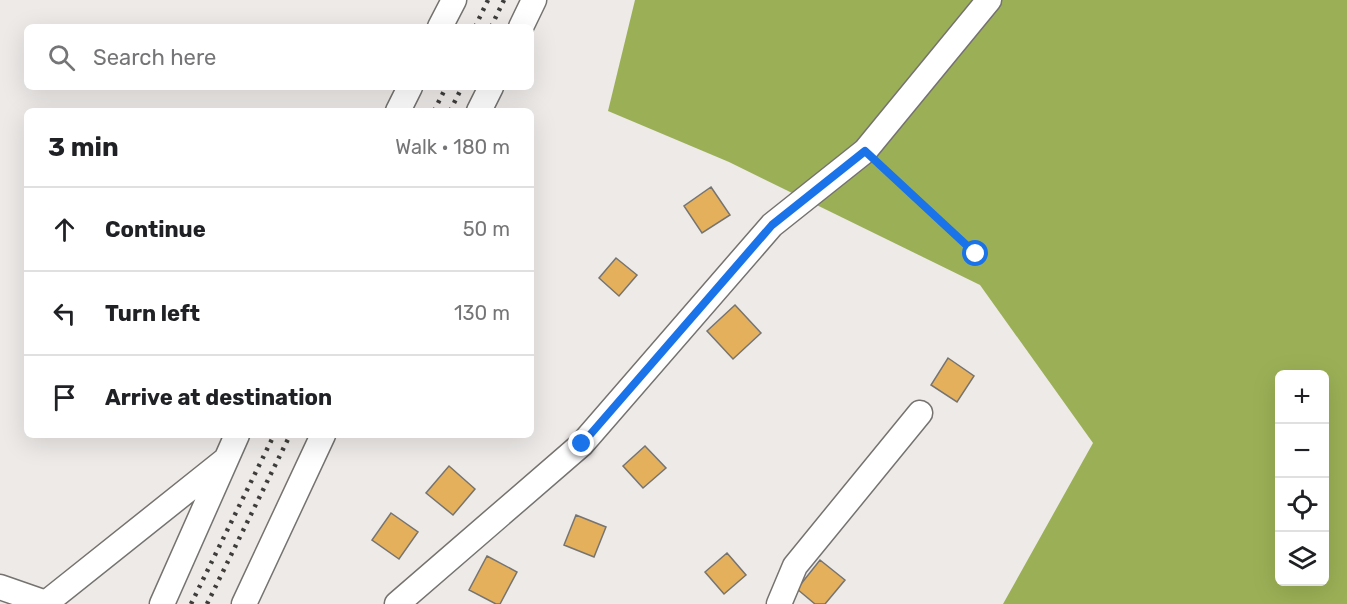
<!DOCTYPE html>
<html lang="en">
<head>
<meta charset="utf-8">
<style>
  body { margin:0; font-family:Rubik,sans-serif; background:#f6f6f6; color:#202124 }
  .controls { position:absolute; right:18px; bottom:18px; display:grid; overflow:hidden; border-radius:9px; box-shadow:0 6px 24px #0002 }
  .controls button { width:54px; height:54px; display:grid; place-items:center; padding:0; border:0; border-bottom:2px solid #e0e0e0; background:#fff; color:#202124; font:30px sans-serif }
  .stop { position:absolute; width:18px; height:18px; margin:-14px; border:4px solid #1a73e8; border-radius:50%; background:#fff }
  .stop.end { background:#1a73e8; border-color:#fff; box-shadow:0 2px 6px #0008 }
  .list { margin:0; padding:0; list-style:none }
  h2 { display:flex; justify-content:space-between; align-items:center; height:78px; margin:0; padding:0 24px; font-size:26px }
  h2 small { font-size:20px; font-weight:400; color:#757577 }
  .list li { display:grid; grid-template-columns:39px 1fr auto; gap:18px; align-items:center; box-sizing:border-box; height:84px; padding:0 24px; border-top:2px solid #e0e0e0 }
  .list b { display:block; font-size:22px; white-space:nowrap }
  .list em { font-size:20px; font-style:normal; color:#757577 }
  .icon { flex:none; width:33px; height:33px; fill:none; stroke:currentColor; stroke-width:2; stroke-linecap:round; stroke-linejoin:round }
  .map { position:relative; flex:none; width:1347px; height:604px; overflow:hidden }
  .search { position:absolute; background:#fff; box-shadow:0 6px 24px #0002; left:24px; top:24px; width:510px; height:66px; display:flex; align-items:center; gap:15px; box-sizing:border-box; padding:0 21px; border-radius:9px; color:#757577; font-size:22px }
  .panel { position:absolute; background:#fff; box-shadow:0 6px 24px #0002; left:24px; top:108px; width:510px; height:330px; border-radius:9px }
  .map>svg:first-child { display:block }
  .forest { fill:#9bb056; fill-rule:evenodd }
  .building { fill:#e5b05b; stroke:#767471; stroke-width:1.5 }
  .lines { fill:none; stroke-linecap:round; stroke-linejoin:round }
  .minor-casing { stroke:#757270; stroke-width:27 }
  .path { stroke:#817f7e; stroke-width:4; stroke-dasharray:4.5 4.5; stroke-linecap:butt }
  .minor { stroke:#fff; stroke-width:24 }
  .rail { stroke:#3e3d3b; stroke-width:4.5; stroke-dasharray:3 6; stroke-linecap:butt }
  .route { stroke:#1a73e8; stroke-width:8 }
</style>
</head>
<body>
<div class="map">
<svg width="1347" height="604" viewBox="0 0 1347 604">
  <rect width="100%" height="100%" fill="#edeae8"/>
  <path class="forest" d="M635,0H1347V604H1003L1093,443L980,285L729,162L608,111ZM1280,374H1324V582H1280Z"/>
  <path class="building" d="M711,187L730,215L702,233L684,206Z
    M616,258L637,275L619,296L599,278Z
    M735,305L761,333L733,359L707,331Z
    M948,358L974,376L957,402L931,385Z
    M645,446L666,468L643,488L623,466Z
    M449,466L475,489L453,515L426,493Z
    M391,513L418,532L399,559L372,540Z
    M576,515L606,527L594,557L564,545Z
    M727,553L746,575L724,594L705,572Z
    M487,556L517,572L500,604H496L469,590Z
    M820,560L845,580L825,604H815L797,589Z"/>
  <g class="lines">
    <g class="minor-casing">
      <path id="minor" d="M440,27L454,0
        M521,27L534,0
        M398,111L410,87
        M479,111L491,87
        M0,587L46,603L224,461
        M162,604L237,435
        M244,604L323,435
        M397,604L582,444L772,225L865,151L989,0
        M779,604L795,566L920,413"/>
    </g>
    <path class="path" d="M881,166L976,254"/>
    <use href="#minor" class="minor"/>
    <path class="rail" d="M475,27L488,0
      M491,27L504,0
      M434,111L446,87
      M450,111L462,87
      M191,604L274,435
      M207,604L290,435"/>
  </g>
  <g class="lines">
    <path class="route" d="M582,444L772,225L865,151L976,254"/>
  </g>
</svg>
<div class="controls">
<button>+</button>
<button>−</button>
<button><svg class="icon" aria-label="locate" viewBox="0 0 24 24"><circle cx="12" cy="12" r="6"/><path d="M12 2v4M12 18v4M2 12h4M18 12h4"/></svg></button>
<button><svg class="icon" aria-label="layers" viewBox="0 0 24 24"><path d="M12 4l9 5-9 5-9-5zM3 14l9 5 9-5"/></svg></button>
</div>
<div class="stop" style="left:976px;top:254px"></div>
<div class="stop end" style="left:582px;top:444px"></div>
<div class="search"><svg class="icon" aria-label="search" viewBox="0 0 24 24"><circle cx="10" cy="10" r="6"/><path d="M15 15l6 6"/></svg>Search here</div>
<section class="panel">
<h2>3 min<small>Walk · 180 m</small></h2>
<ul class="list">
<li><svg class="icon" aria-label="ahead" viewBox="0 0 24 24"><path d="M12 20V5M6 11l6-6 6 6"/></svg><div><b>Continue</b></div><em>50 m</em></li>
<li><svg class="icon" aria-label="left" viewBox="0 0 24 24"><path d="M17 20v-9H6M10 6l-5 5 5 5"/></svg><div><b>Turn left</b></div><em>130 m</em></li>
<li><svg class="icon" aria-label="arrive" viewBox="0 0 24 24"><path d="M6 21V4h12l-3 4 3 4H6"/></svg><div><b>Arrive at destination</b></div></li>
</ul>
</section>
</div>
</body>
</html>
